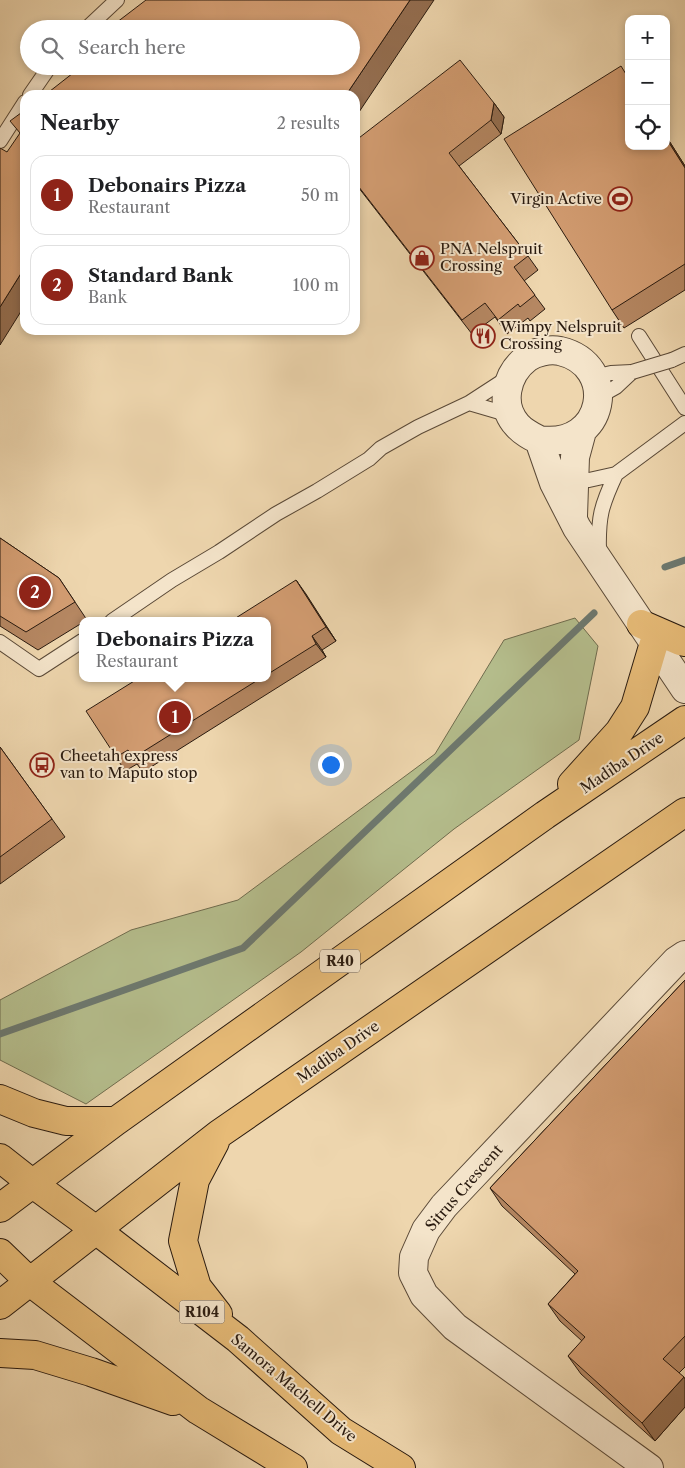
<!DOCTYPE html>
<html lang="en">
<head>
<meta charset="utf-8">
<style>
  body { margin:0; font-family:"Libre Caslon Text",serif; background:#f2f2f2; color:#202124 }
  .controls { position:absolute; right:15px; top:15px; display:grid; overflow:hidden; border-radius:10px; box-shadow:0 2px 8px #0003 }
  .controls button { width:45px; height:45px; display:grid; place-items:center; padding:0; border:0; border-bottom:1px solid #e0e0e0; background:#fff; color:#202124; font:25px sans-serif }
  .you { position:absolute; left:330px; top:764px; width:18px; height:18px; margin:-12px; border:4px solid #fff; border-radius:50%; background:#1a73e8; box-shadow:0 0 0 8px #1a73e833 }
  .badge { display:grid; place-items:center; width:32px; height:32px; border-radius:50%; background:#8f2418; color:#fff; font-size:16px; font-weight:700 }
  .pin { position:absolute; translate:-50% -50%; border:2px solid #fff; box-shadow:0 1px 5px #0006 }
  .popup { position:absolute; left:79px; top:617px; width:192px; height:65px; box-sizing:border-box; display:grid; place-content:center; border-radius:10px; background:#fff; filter:drop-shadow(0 1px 4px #0005); font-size:16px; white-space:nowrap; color:#757577 }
  .popup b { font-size:19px; color:#202124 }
  .popup::after { content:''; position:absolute; left:50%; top:100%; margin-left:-10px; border:10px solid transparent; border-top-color:#fff }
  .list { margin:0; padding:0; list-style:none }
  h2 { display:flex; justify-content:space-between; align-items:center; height:65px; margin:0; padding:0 20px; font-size:21px }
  h2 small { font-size:16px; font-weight:400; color:#757577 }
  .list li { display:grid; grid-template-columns:32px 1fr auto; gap:15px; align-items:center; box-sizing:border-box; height:80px; margin:0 10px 10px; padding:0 10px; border:1px solid #e0e0e0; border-radius:15px }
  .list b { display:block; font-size:19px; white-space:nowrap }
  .list p { margin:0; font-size:16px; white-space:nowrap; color:#757577 }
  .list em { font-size:16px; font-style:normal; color:#757577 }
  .icon { flex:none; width:28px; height:28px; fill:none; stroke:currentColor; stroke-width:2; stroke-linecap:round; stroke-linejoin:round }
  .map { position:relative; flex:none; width:685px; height:1468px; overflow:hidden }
  .search { position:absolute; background:#fff; box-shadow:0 2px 8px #0003; left:20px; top:20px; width:340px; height:55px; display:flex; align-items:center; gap:12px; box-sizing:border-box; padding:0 18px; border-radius:28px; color:#757577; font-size:19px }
  .panel { position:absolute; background:#fff; box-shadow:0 2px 8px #0003; left:20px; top:90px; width:340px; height:245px; border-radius:15px }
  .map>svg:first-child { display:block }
  .green { fill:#b5be8d; stroke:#6f6c4e }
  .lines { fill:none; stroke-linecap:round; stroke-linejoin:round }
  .stream { stroke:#6d7970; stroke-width:7 }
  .lane-casing { stroke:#5a4937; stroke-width:16 }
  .street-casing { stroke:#5a4937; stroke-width:30 }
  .primary-casing { stroke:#291a0f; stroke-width:30 }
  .lane { stroke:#f4e4ca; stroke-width:14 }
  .street { stroke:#f4e4ca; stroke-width:28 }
  .primary { stroke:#e7bb77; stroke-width:28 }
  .lane-bridge-casing { stroke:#5a4937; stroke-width:16; stroke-linecap:butt }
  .lane-bridge { stroke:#f4e4ca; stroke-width:14 }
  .wall { fill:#b58762; stroke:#291a0f }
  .shaded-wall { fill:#946e50; stroke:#291a0f }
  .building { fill:#d39d72; stroke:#291a0f }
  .labels { text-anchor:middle; stroke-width:4; stroke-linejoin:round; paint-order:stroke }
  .shield { fill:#f4e4ca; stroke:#665747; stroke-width:1 }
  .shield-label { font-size:14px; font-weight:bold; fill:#291a0f }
  .poi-label { font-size:15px; fill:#291a0f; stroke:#f4e4ca; text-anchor:start }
  .street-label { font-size:15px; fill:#291a0f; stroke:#f4e4ca }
</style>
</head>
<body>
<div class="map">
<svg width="685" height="1468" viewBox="0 0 685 1468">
  <rect width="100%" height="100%" fill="#eed6ae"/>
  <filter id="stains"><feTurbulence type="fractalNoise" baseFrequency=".004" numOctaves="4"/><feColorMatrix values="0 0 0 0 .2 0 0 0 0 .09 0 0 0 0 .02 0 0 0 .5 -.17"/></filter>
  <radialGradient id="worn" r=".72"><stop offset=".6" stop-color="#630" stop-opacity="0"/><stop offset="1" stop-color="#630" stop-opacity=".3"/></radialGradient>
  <path class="green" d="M575,618L598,646L579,740L454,829L301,952L86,1104L0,1060V1000L131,930L238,900L435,754L504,640Z"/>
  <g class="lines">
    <path class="stream" d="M665,567L685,560
      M0,1034L243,948L594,613"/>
    <g class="lane-casing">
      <path id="lane" d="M86,29L117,0
        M30,95L50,66
        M0,141L25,102
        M639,336L685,408
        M672,360L685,354
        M594,377L611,373L632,372
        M598,397L616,387L632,372
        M469,403L510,415
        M573,479L589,480L616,474L685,423
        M599,552C598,517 601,506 616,474
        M112,621L172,580L219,552L276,514L317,491L369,459L381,448L418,427L469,403L509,377
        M0,642L39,669L82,641"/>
    </g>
    <g class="street-casing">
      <path id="street" d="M539,440C606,450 620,365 560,351C549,349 535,352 527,358C506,374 499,405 517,425C523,432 531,436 539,440L554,483L577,528L685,689
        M573,516L575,457L582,431
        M649,1468L455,1327L424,1295L413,1273L414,1257L426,1230L444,1206L676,961L685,955"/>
    </g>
    <g class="primary-casing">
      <path id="primary" d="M641,624L680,641L685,642
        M572,784L619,732L635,707L654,643
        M0,1099L34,1113L66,1121H116
        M215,1142L195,1180L183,1241L197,1287L218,1314
        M0,1158L33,1184L96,1230L238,1339L341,1431L401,1468
        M0,1208L116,1121L545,815L685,720
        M0,1253L29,1281L198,1410L293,1468
        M0,1305L219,1134L685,812
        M0,1353L35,1355L91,1372L173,1401"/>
    </g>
    <use href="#lane" class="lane"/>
    <use href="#street" class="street"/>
    <use href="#primary" class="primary"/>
    <g class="lane-bridge-casing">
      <path id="lane-bridge" d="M632,372L672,360"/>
    </g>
    <use href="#lane-bridge" class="lane-bridge"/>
  </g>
  <path class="wall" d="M494,103L504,117L501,134L459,166L528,256L538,270L524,281L545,309L530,321L528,318L507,334L495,317L472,334L355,183V141Z
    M666,136L685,166V290L624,328L612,310Z
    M0,538L59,578L87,620L82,621V623L38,650L0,626Z
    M296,580L336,641L322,650L326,657L143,772L137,764L125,771L116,757L139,678H268V621Z
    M0,747L65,837L0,884Z
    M685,980V1367L679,1373L685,1379V1407L655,1441L581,1374L568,1356L582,1341L560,1321L548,1304L575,1274L502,1206L490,1188Z"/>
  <path class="shaded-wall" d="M410,0H434L355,118V95H346Z
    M494,103L504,117L501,134L491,120Z
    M666,136L685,166V168L666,138Z
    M25,267V305L0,345V307Z
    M296,580L306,594L336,641L326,627Z
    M312,636L322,650L326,657L316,644Z
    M684,1377L685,1379V1407L655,1441L642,1423Z"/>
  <path class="building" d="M146,0H410L346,95H45L82,66H351V29H108Z
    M460,60L494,103L491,120L449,153L528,256L514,267L535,295L520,307L518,304L498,320L485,303L462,320L355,182V141Z
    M621,66L629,79V146H666V138L685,168V264L612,310L504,139Z
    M25,110V267L0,307V148L7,152L20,133L10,121Z
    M0,538L59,578L75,602L26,632L0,616Z
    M296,580L326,627L312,636L316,644L268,674V621H231Z
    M139,678H261L133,758L128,750L116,757L86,711Z
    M0,747L52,819L0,857Z
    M685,980V1336L663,1359L684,1377L642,1423L568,1356L585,1337L548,1304L578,1271L490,1188Z"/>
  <defs>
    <g id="stadium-ring" transform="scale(1.25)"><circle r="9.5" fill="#f4e4ca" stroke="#8f2418" stroke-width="1.5"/><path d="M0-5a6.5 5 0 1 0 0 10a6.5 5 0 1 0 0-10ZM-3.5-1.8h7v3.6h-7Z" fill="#8f2418"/></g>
    <g id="shop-ring" transform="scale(1.25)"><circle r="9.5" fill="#f4e4ca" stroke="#8f2418" stroke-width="1.5"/><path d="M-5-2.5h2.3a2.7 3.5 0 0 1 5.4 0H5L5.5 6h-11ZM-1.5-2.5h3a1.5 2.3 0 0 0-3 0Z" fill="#8f2418"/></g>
    <g id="restaurant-ring" transform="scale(1.25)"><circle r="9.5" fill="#f4e4ca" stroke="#8f2418" stroke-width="1.5"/><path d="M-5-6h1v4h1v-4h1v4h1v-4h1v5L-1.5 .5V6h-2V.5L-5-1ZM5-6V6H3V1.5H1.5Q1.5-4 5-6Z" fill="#8f2418"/></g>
    <g id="bus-ring" transform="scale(1.25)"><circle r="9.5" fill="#f4e4ca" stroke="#8f2418" stroke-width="1.5"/><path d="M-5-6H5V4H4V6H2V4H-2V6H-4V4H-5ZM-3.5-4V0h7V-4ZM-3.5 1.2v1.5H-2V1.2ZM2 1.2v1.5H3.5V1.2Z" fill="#8f2418"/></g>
  </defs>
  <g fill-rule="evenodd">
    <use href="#stadium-ring" x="620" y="199"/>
    <use href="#shop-ring" x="422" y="258"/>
    <use href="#restaurant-ring" x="483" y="336"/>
    <use href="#bus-ring" x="42" y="765"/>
  </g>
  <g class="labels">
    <g class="shield">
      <rect x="320" y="949.5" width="40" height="23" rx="4"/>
      <rect x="179.5" y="1300.5" width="45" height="23" rx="4"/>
    </g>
    <g class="shield-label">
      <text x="340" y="966">R40</text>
      <text x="202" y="1317">R104</text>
    </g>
    <g class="poi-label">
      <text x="602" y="204" text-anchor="end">Virgin Active</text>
      <text x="440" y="254">PNA Nelspruit<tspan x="440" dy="17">Crossing</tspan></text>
      <text x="500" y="332">Wimpy Nelspruit<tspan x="500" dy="17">Crossing</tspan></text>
      <text x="60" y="761">Cheetah express<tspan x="60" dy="17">van to Maputo stop</tspan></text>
    </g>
    <g class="street-label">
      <text transform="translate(622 763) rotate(-34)" y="5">Madiba Drive</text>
      <text transform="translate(338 1052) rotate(-35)" y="5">Madiba Drive</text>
      <text transform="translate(464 1188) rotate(-49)" y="5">Sitrus Crescent</text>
      <text transform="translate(294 1388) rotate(40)" y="5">Samora Machell Drive</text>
    </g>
  </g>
  <rect width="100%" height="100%" filter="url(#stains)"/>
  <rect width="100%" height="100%" fill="url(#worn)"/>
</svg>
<div class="controls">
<button>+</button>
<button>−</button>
<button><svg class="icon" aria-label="locate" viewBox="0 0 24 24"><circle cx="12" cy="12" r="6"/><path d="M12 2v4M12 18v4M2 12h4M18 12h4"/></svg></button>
</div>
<div class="you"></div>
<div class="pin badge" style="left:175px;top:717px">1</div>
<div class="popup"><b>Debonairs Pizza</b>Restaurant</div>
<div class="pin badge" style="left:35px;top:592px">2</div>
<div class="search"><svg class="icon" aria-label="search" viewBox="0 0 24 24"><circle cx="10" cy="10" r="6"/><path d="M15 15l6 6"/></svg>Search here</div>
<section class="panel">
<h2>Nearby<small>2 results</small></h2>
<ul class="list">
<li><span class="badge">1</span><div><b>Debonairs Pizza</b><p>Restaurant</p></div><em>50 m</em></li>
<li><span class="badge">2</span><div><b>Standard Bank</b><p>Bank</p></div><em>100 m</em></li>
</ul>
</section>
</div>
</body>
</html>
